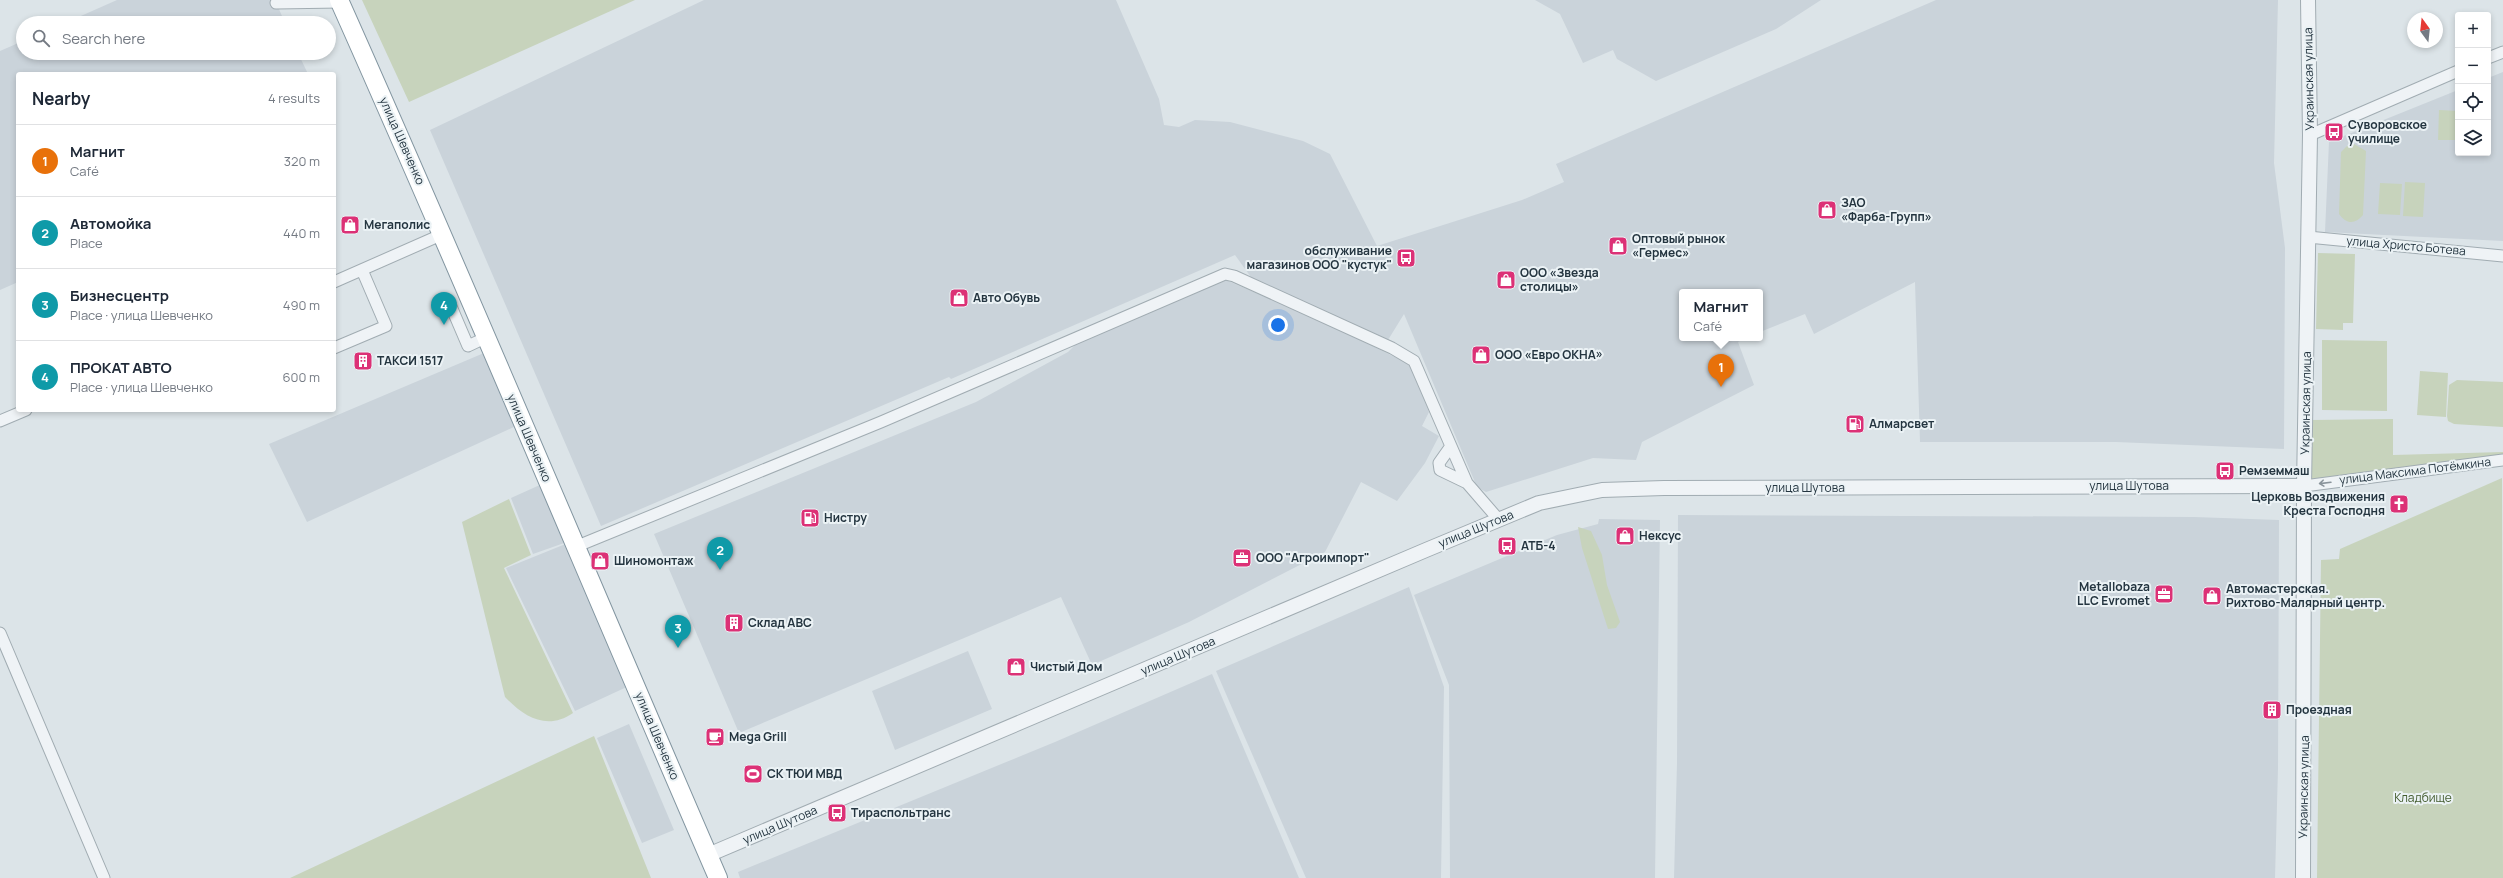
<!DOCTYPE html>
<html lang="en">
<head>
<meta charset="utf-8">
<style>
  body { margin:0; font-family:Manrope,sans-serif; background:#f2f2f3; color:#1f2937 }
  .controls { position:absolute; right:12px; top:12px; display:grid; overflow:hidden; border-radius:4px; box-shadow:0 2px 6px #0003 }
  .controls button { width:36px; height:36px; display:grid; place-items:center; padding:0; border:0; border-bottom:1px solid #e0e1e3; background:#fff; color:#1f2937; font:20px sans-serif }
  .compass { position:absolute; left:2407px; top:12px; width:36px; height:36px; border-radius:50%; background:#fff; box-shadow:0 2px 6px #0003; rotate:345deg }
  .you { position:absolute; left:1278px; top:325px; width:14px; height:14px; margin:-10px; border:3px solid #fff; border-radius:50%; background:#1a73e8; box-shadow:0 0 0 6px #1a73e833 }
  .badge { display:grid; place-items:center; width:26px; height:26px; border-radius:50%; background:#dc3176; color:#fff; font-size:13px; font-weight:700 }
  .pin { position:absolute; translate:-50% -33px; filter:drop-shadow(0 1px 2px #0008) }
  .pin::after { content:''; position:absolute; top:21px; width:14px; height:12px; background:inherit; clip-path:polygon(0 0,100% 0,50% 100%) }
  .popup { position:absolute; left:1679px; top:289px; width:84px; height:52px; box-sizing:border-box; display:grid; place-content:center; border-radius:4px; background:#fff; filter:drop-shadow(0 1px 3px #0005); font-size:13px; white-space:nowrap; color:#747a83 }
  .popup b { font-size:15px; color:#1f2937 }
  .popup::after { content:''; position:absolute; left:50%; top:100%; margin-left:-8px; border:8px solid transparent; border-top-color:#fff }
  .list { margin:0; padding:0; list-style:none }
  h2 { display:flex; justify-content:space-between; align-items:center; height:52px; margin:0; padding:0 16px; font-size:17px }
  h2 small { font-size:13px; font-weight:400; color:#747a83 }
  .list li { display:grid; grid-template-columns:26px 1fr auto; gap:12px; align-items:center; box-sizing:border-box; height:72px; padding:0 16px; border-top:1px solid #e0e1e3 }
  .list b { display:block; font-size:15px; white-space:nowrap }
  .list p { margin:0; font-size:13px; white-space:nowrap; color:#747a83 }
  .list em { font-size:13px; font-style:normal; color:#747a83 }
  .icon { flex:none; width:22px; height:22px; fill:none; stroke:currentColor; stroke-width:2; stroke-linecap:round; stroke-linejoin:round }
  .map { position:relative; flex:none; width:2503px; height:878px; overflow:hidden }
  .search { position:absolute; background:#fff; box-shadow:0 2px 6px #0003; left:16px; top:16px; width:320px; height:44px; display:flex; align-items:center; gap:10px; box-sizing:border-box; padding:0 14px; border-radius:22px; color:#747a83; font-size:15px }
  .panel { position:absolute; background:#fff; box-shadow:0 2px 6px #0003; left:16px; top:72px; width:320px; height:340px; border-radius:4px }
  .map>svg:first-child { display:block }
  .built { fill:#cad3da }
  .green { fill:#c7d3bc }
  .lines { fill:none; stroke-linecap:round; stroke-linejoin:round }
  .minor-casing { stroke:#a1acb2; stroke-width:13 }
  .tertiary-casing { stroke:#a1acb2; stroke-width:16 }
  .trunk-casing { stroke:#8295a0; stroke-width:20 }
  .minor { stroke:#eff3f6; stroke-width:11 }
  .tertiary { stroke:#eff3f6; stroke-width:14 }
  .trunk { stroke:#fff; stroke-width:18 }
  .oneway { stroke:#8a949b }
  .labels { text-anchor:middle; stroke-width:4; stroke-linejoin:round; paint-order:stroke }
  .street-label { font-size:12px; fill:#243540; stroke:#ebf2f5 }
  .poi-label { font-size:12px; font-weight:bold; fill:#243540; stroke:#ebf2f5; text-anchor:start }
  .park-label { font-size:12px; fill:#445d30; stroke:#ebf2f5 }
</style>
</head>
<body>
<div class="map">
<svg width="2503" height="878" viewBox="0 0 2503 878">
  <rect width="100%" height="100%" fill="#dce4e8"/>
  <path class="built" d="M117,0H275L285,23H65Z
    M704,0H1116L1159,99L1164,125L1179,127L1195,120L1230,122L1303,141L1330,154L1377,246L1522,200L1564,182L1556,164L1936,0H2278L2274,163L2285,248L2284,449L2116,442H1920L1915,282L1814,334L1805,314L1760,332V292H1682V338H1745L1738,342L1754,385L1642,442L1636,460L1593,458L1486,492L1477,487L1404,314L1388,340L1253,280L1235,255L951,379L949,377L601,526L430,130Z
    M1535,0H1821L1776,29L1656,81L1617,59L1613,50L1583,63L1560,14Z
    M23,41V53H298L308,74H18V282L0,290V51Z
    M2503,72V241L2325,232L2329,142L2458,90V153H2488V78Z
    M1226,280L1332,326L1413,366L1429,412L1422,426L1439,436L1425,463L1397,501L1361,482L1325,552L1189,622L1092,665L1061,597L739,733L654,534L976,402L1068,352L1077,343L1165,304Z
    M484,353L516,426L307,522L269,444Z
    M542,484L567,542L533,554L511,498Z
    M1678,515L2194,517L2279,520L2278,768L2275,878H1674L1677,763Z
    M1599,519L1660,520L1655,878H1450L1449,685L1414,595L1557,535L1598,524Z
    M568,543L631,685L575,711L506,568Z
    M1409,587L1444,687L1441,878H1306L1216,671Z
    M968,651L992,709L895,750L872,691Z
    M1212,674L1299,878H740L738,872L1055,742Z
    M629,724L674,830L642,843L597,738Z"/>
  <path class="green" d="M362,0H635L409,102Z
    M2439,110L2458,111V140H2438Z
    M2354,144L2366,151L2363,215C2355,225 2346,224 2339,214L2341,152L2347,146Z
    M2405,182L2425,183L2423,217L2403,216Z
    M2380,183L2402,184L2400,215L2378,214Z
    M2318,253L2355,254L2353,323H2343V330L2316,329Z
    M2322,340L2387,341V411L2322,410Z
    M2420,371L2448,373L2446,417L2417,415Z
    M2457,380L2503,382V427L2454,424L2448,421L2447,416L2449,385Z
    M2393,419V455L2503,452V456L2312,481V420Z
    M2502,478L2503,878H2317L2321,560L2339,559L2340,549Z
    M509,499L531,555L504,568L573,713C547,731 524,717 505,697L462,522Z
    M1578,527L1591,531L1602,555L1607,585L1620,622L1616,628L1608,629L1582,548Z
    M594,736L651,878H290Z"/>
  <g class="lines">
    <g class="minor-casing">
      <path id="minor" d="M276,3L340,2
        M2488,58L2503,52
        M2310,135L2458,71
        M2308,237L2503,256
        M334,282L443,234
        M450,304L468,346L487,337
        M334,348L386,326L362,270
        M0,421L26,410
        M1451,446L1439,463L1440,470L1467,483
        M2304,486L2503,460
        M575,547L881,422L1225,274L1234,276L1392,348L1414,361L1467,483L1499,520
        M0,633L104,878"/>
    </g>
    <g class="tertiary-casing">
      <path id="tertiary" d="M708,855L1426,550L1539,503L1602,490L1664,488L2304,486
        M2303,878L2304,486L2310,135L2308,0"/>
    </g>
    <g class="trunk-casing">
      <path id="trunk" d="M339,0C469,291 591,585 718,878"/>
    </g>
    <use href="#minor" class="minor"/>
    <use href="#tertiary" class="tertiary"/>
    <use href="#trunk" class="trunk"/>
  </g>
  <defs><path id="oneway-shaft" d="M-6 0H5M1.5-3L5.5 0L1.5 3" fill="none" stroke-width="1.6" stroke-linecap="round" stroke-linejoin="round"/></defs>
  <use class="oneway" href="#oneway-shaft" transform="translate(2325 483) rotate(173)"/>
  <defs>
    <g id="bus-square" transform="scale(1)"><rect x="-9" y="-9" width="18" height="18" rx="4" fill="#dc3176" stroke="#ebf2f5"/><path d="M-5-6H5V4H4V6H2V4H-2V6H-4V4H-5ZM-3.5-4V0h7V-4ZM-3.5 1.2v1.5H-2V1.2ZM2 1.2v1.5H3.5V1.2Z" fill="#fff"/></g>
    <g id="shop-square" transform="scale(1)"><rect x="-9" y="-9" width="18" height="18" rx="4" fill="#dc3176" stroke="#ebf2f5"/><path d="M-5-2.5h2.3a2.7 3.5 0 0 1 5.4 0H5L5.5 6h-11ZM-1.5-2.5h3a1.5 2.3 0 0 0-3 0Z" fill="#fff"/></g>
    <g id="building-square" transform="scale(1)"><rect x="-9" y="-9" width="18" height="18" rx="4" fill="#dc3176" stroke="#ebf2f5"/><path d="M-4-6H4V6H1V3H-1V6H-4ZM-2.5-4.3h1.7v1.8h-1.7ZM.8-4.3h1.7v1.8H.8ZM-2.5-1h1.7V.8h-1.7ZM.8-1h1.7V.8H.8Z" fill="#fff"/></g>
    <g id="fuel-square" transform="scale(1)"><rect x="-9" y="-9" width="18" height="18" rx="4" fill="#dc3176" stroke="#ebf2f5"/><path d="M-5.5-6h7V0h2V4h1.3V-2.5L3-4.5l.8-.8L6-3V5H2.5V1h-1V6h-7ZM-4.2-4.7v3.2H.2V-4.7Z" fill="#fff"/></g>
    <g id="church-square" transform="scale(1)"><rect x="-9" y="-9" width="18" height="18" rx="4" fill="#dc3176" stroke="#ebf2f5"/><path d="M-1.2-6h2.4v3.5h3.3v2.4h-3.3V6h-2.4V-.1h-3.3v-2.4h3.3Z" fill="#fff"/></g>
    <g id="office-square" transform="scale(1)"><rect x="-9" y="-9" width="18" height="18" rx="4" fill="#dc3176" stroke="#ebf2f5"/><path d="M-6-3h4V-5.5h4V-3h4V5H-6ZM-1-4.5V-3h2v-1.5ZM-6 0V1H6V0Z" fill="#fff"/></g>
    <g id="cafe-square" transform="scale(1)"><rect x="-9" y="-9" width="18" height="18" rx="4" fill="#dc3176" stroke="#ebf2f5"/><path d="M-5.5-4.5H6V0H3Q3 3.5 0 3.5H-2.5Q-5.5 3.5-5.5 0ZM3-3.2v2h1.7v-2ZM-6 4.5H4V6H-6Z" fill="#fff"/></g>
    <g id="stadium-square" transform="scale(1)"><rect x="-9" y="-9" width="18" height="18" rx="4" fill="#dc3176" stroke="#ebf2f5"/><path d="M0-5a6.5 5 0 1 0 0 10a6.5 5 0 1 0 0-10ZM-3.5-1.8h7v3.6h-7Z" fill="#fff"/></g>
  </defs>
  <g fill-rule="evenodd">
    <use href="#bus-square" x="2334" y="132"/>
    <use href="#shop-square" x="1827" y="210"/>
    <use href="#shop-square" x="350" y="225"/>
    <use href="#shop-square" x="1618" y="246"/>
    <use href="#bus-square" x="1406" y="258"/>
    <use href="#shop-square" x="1506" y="280"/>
    <use href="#shop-square" x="959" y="298"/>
    <use href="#shop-square" x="1481" y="355"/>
    <use href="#building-square" x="363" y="361"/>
    <use href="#fuel-square" x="1855" y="424"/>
    <use href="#bus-square" x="2225" y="471"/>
    <use href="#church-square" x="2399" y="504"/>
    <use href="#fuel-square" x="810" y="518"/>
    <use href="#shop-square" x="1625" y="536"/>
    <use href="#bus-square" x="1507" y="546"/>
    <use href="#office-square" x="1242" y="558"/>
    <use href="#shop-square" x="600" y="561"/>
    <use href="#office-square" x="2164" y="594"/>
    <use href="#shop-square" x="2212" y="596"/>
    <use href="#building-square" x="734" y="623"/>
    <use href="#shop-square" x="1016" y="667"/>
    <use href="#building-square" x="2272" y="710"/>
    <use href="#cafe-square" x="715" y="737"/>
    <use href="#stadium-square" x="753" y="774"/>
    <use href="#bus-square" x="837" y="813"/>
  </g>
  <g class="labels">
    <g class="street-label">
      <text transform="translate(2309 79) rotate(-91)" y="4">Украинская улица</text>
      <text transform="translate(402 141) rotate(66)" y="4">улица Шевченко</text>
      <text transform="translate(2406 246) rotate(5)" y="4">улица Христо Ботева</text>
      <text transform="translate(2306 403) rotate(-89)" y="4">Украинская улица</text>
      <text transform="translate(529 438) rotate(67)" y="4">улица Шевченко</text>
      <text transform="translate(2415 471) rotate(-7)" y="4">улица Максима Потёмкина</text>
      <text x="2129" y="490">улица Шутова</text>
      <text x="1805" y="492">улица Шутова</text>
      <text transform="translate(1476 529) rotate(-22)" y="4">улица Шутова</text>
      <text transform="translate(1178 656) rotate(-23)" y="4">улица Шутова</text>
      <text transform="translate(657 736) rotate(67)" y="4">улица Шевченко</text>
      <text transform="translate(2304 787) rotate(-89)" y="4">Украинская улица</text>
      <text transform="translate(780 825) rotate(-23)" y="4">улица Шутова</text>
    </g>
    <g class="poi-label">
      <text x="2348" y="129">Суворовское<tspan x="2348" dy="14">училище</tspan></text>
      <text x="1841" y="207">ЗАО<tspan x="1841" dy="14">«Фарба-Групп»</tspan></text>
      <text x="364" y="229">Мегаполис</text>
      <text x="1632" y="243">Оптовый рынок<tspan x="1632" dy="14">«Гермес»</tspan></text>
      <text x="1392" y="255" text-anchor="end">обслуживание<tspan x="1392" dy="14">магазинов ООО "кустук"</tspan></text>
      <text x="1520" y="277">ООО «Звезда<tspan x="1520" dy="14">столицы»</tspan></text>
      <text x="973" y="302">Авто Обувь</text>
      <text x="1495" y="359">ООО «Евро ОКНА»</text>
      <text x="377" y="365">ТАКСИ 1517</text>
      <text x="1869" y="428">Алмарсвет</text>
      <text x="2239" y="475">Ремземмаш</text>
      <text x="2385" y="501" text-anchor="end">Церковь Воздвижения<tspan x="2385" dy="14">Креста Господня</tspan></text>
      <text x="824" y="522">Нистру</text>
      <text x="1639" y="540">Нексус</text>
      <text x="1521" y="550">АТБ-4</text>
      <text x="1256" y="562">ООО "Агроимпорт"</text>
      <text x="614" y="565">Шиномонтаж</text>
      <text x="2150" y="591" text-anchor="end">Metallobaza<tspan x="2150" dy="14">LLC Evromet</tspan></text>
      <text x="2226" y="593">Автомастерская.<tspan x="2226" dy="14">Рихтово-Малярный центр.</tspan></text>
      <text x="748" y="627">Склад АВС</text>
      <text x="1030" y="671">Чистый Дом</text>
      <text x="2286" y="714">Проездная</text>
      <text x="729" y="741">Mega Grill</text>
      <text x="767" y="778">СК ТЮИ МВД</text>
      <text x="851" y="817">Тираспольтранс</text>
    </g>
    <g class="park-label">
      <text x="2423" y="802">Кладбище</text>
    </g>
  </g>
</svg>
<div class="controls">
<button>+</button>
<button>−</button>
<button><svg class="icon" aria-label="locate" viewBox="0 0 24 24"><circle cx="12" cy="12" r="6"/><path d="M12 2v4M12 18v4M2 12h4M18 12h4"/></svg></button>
<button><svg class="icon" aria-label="layers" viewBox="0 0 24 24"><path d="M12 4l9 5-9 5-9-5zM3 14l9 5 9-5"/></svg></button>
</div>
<svg class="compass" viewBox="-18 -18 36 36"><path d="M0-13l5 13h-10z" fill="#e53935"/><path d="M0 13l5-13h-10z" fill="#747a83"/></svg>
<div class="you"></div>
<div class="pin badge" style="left:1721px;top:387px;background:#e8710a">1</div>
<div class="popup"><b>Магнит</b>Café</div>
<div class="pin badge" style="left:720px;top:570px;background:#0f9aa8">2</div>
<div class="pin badge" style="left:678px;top:648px;background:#0f9aa8">3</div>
<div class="pin badge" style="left:444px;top:325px;background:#0f9aa8">4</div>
<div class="search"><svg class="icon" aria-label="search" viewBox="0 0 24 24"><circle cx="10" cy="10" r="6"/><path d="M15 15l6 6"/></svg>Search here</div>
<section class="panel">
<h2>Nearby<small>4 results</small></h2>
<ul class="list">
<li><span class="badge" style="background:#e8710a">1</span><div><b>Магнит</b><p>Café</p></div><em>320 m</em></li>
<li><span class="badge" style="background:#0f9aa8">2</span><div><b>Автомойка</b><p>Place</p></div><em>440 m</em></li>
<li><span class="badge" style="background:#0f9aa8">3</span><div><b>Бизнесцентр</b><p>Place · улица Шевченко</p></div><em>490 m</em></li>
<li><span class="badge" style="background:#0f9aa8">4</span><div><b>ПРОКАТ АВТО</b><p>Place · улица Шевченко</p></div><em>600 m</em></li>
</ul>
</section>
</div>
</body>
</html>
